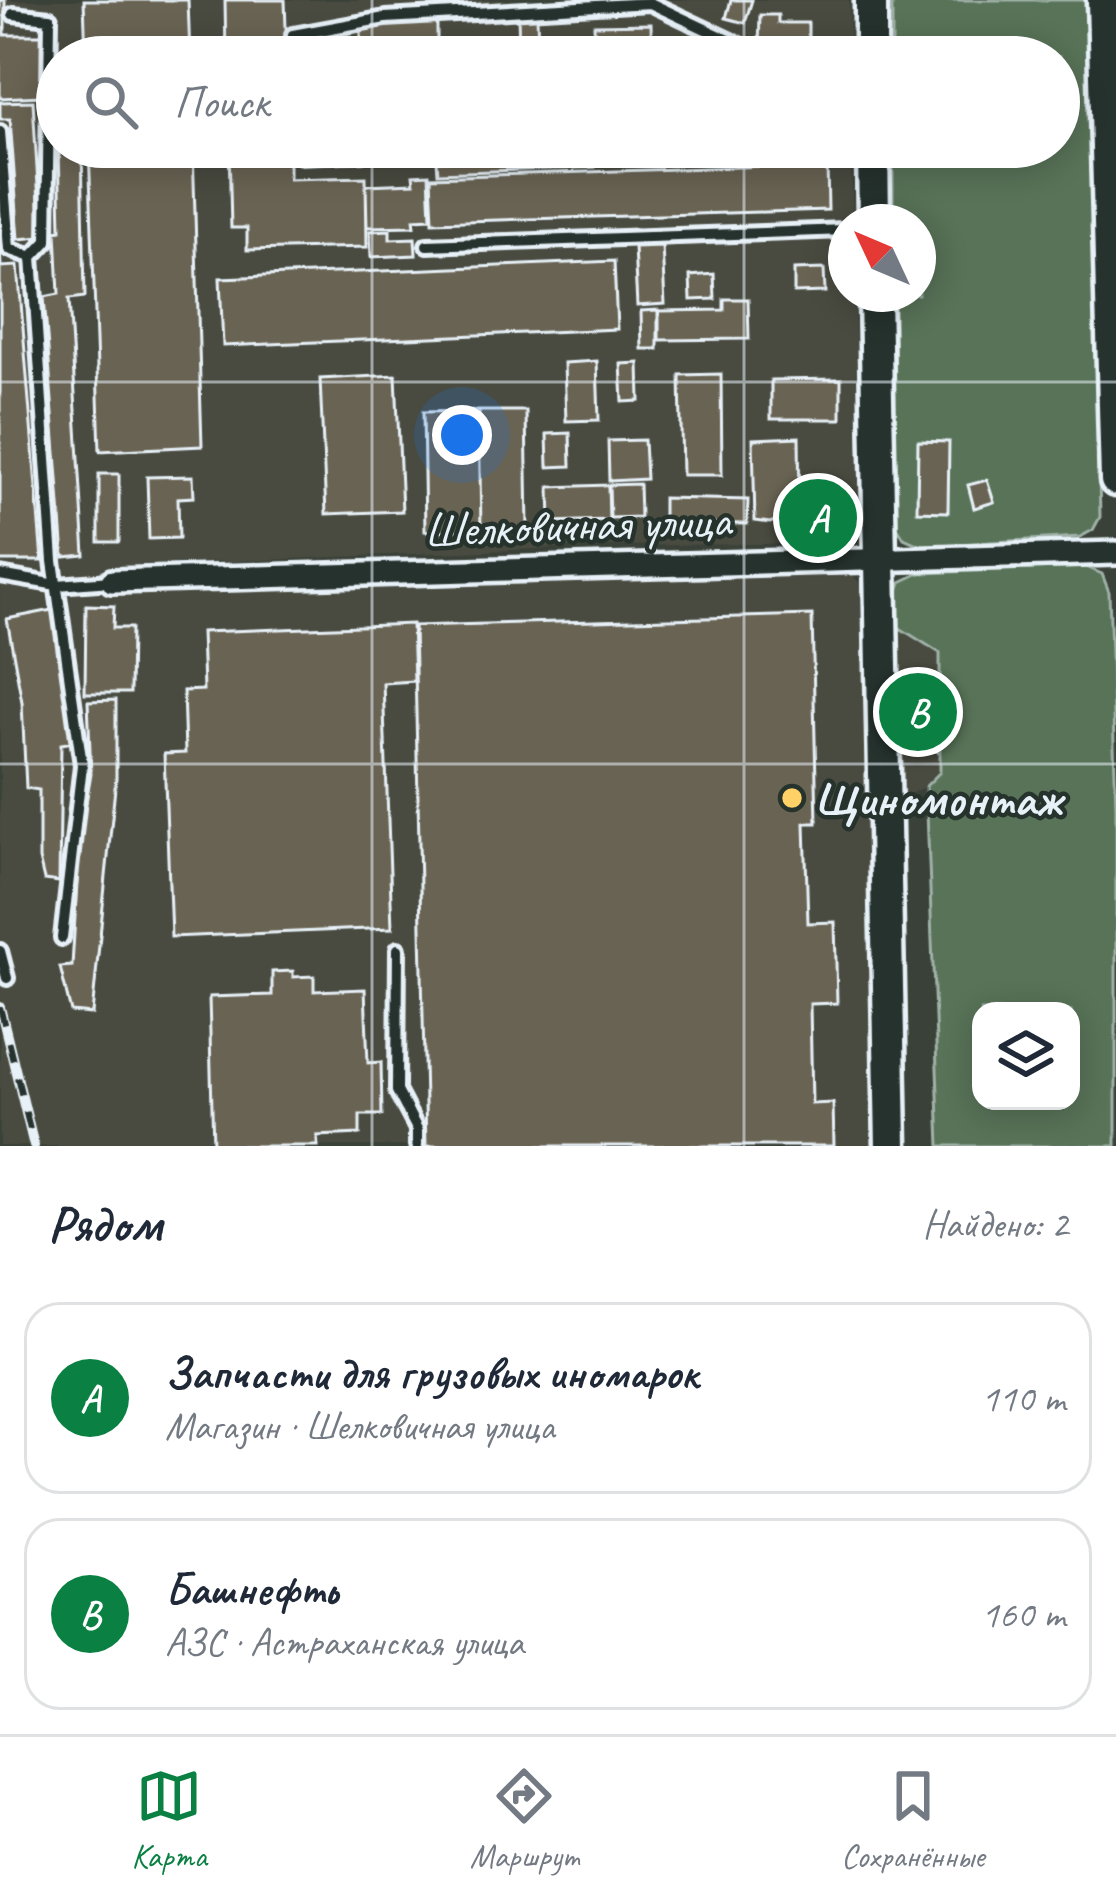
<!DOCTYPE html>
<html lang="ru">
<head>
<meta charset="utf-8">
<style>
  body { margin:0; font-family:Caveat,sans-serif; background:#f2f2f3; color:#1f2937 }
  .controls { position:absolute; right:36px; bottom:36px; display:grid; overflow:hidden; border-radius:24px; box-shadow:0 6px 30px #0003 }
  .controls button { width:108px; height:108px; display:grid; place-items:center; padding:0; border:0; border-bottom:3px solid #e0e1e3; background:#fff; color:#1f2937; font:60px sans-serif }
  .compass { position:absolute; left:828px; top:204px; width:108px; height:108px; border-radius:50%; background:#fff; box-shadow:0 6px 30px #0003; rotate:314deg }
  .you { position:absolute; left:462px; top:435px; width:42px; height:42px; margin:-30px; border:9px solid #fff; border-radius:50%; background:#1a73e8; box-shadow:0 0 0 18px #1a73e833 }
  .badge { display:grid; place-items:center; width:78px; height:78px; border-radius:50%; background:#0b8043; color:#fff; font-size:39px; font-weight:700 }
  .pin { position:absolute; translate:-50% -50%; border:6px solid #fff; box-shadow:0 3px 12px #0006 }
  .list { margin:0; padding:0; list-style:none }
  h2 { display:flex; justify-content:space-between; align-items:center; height:156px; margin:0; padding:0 48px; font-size:51px }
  h2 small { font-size:39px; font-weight:400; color:#747a83 }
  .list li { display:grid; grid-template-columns:78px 1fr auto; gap:36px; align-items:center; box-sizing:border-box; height:192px; margin:0 24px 24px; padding:0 24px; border:3px solid #e0e1e3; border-radius:36px }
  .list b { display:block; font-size:45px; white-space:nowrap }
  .list p { margin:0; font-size:39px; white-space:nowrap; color:#747a83 }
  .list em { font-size:39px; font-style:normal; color:#747a83 }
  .icon { flex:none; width:66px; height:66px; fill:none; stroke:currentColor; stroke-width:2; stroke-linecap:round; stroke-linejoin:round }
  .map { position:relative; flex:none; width:1116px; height:1146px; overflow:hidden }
  .search { position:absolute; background:#fff; box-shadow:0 6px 30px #0003; left:36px; right:36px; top:36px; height:132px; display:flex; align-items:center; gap:30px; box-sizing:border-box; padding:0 42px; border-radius:66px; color:#747a83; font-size:45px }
  .sheet { height:588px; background:#fff }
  nav { display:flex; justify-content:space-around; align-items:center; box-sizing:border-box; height:168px; border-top:3px solid #e0e1e3; background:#fff; font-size:33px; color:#747a83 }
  nav a { display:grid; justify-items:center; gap:6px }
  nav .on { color:#0b8043 }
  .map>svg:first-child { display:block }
  .built { fill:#484b40 }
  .green { fill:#587359; stroke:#a0b2a8; stroke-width:3; fill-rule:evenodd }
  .building { fill:#696352; stroke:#e8f1f8; stroke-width:3 }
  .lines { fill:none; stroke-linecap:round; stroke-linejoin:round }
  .service-casing { stroke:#e8f1f8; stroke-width:20 }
  .minor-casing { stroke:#e8f1f8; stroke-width:30 }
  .secondary-casing { stroke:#e8f1f8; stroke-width:39 }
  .service { stroke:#26332d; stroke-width:10 }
  .minor { stroke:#26332d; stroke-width:21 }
  .secondary { stroke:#26332d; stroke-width:30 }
  .rail-casing { stroke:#e8f1f8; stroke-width:10 }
  .rail { stroke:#26332d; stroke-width:6; stroke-dasharray:18; stroke-linecap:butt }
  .grid { fill:none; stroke:#e8f1f8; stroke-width:3; stroke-opacity:0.55 }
  .poi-dot { fill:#ffd166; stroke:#26332d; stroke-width:4.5 }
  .labels { text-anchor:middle; stroke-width:9; stroke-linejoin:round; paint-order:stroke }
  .street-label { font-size:48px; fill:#e8f1f8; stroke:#26332d }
  .poi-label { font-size:48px; font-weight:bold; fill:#e8f1f8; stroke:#26332d; text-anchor:start }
</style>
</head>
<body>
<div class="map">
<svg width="1116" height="1146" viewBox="0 0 1116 1146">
  <rect width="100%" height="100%" fill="#3a4138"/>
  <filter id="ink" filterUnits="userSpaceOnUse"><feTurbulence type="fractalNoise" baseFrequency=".00833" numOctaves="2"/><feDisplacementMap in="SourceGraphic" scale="24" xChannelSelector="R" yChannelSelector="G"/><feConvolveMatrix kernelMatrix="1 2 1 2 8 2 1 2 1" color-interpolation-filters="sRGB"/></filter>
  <g filter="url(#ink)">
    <path class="built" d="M0,0H849L850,57H57V147H851L853,222H846V294H854L860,527L853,538L839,543L611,546L116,566V594L842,569L852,574L860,584L877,1146H0Z
      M895,625L940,652V772L926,786L897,800Z"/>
    <path class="green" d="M892,0H1087L1100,517L1093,530L1080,537L922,546L904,538L896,525L894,294H918V222H893V147H1059V57H892Z
      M1086,567L1102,574L1109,592L1116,806V1146H940L926,786L940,772V653L895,625V600L901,582L920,573ZM981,1011H1071V1101H981Z"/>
    <path class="building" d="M0,0H5V35H44L41,96L0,98Z
      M84,0H188L190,57H86Z
      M225,0H285L287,57H226Z
      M731,0H752L745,23L726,18Z
      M518,15H537L538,49H519Z
      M760,15H778V23H808V48H759Z
      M437,22V43H461V57H361V30L387,23Z
      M651,24L652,57H595L594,25Z
      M541,38L579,39V57H468V52L541,53Z
      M33,101L41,237L19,239L10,119H0V102Z
      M59,147H82L85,297L69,299L85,555L64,557L44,297L59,294L56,231L61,230Z
      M89,147H193L202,446L100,451Z
      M229,147H289V179L366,177L367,247L247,250V228H231Z
      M720,147H818V160L720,162Z
      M595,149V167L519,170L518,152Z
      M516,158L517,170L438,173L437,161Z
      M827,164L828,210L433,222L431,177Z
      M429,174L431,218L414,219L415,226L367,227L366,185L414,183L413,175Z
      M390,230V239L415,238L416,255L371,257L370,231Z
      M0,244L1,267L18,266L42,561H0Z
      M662,246L665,304L637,306L634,247Z
      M614,261L617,329L223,346L220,278Z
      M824,269L825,292L794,293V270Z
      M714,274L715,299L691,300L690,276Z
      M724,299H748L749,339L659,340V311L724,310Z
      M658,310V349H642L641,311Z
      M597,361L599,420L566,421L564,363Z
      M639,363L640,401L623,402L621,364Z
      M721,374L722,475H682L680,375Z
      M396,375L402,511L326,514L320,379Z
      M841,379V419H771V380Z
      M479,411H526L528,529L481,530Z
      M479,411L481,530L425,531L423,412Z
      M570,433L571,466L548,467L547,434Z
      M799,437L800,511L770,523L755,521L753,439Z
      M644,440L646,479L609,481L608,441Z
      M918,441L949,442L948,512L917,511Z
      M99,474H119V542H99Z
      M193,476L194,497L178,498L179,538L149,539L147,477Z
      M806,479H831V518H806Z
      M987,480L994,502L974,508L968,485Z
      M639,484L640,517L610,518L609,485Z
      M608,485L609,520L551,522L550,487Z
      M663,498L748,500L747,524L663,523Z
      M86,605L114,606L113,628H131L130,693H85Z
      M52,610L74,742L61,744L59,882L44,880L39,859V790L26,788L22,702L7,619Z
      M812,615L817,823H805L808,923L835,922L837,1003L810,1004L812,1104L833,1103L834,1146H426L414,626Z
      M412,624L414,681L383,683L392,928L171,937L164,754L185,753L183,691L203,690L201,632Z
      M915,674L926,683L937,684V751L923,738L933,729L928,725L916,736L904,724L903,685Z
      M116,700V778L92,1014L71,1012L60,967L72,966L80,834L91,774L88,701Z
      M293,971V977L314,976V991L365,989L368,1063L381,1062L382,1115H360V1134L317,1136L318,1146H213L209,997L272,995V972Z"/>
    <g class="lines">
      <g class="service-casing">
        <path id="service" d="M13,14L50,18L47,241L32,257L53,561L82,765L62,938
          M295,57L293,35L385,18L650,3L765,57
          M823,57L868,54
          M0,132L9,249L32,257
          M301,147V156L487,147
          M427,245L846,230
          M0,575L57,585L112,581
          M398,949L397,1091L417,1129V1146
          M0,951L7,978"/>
      </g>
      <g class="minor-casing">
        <path id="minor" d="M112,581L1116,553"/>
      </g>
      <g class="secondary-casing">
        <path id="secondary" d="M871,0V57
          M1103,0L1116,480
          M873,147L874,222
          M875,294L891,1146"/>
      </g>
      <use href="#service" class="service"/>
      <use href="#minor" class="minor"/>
      <use href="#secondary" class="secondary"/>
      <g class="rail-casing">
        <path id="rail" d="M0,1007L34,1146"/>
      </g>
      <use href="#rail" class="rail"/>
    </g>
  </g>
  <path class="grid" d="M372,0V57M744,0V57M372,147V1146M744,147V1146M0,382H1116M0,764H1116"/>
  <circle class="poi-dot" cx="792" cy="798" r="12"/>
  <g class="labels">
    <g class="street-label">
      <text transform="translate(577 524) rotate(-2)" y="17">Шелковичная улица</text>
    </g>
    <g class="poi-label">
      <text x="816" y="815">Щиномонтаж</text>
    </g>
  </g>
</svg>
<div class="controls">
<button><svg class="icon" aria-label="layers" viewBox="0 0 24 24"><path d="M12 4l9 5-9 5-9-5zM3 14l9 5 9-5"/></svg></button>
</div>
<svg class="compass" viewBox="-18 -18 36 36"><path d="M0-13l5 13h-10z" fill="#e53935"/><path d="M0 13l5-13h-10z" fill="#747a83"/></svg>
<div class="you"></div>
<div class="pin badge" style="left:818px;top:518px">A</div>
<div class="pin badge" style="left:918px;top:712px">B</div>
<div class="search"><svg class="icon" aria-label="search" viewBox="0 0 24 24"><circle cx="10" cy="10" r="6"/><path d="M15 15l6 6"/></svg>Поиск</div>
</div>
<section class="sheet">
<h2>Рядом<small>Найдено: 2</small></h2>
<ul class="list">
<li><span class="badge">A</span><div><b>Запчасти для грузовых иномарок</b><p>Магазин · Шелковичная улица</p></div><em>110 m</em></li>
<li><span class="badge">B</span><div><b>Башнефть</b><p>АЗС · Астраханская улица</p></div><em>160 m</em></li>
</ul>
</section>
<nav>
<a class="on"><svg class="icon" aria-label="map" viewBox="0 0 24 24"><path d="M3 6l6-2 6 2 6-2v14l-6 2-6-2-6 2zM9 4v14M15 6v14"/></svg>Карта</a>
<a><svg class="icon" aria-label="directions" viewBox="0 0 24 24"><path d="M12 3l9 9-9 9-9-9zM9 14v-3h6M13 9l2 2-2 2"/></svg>Маршрут</a>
<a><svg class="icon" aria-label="saved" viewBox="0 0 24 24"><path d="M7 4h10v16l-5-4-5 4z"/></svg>Сохранённые</a>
</nav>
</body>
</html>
